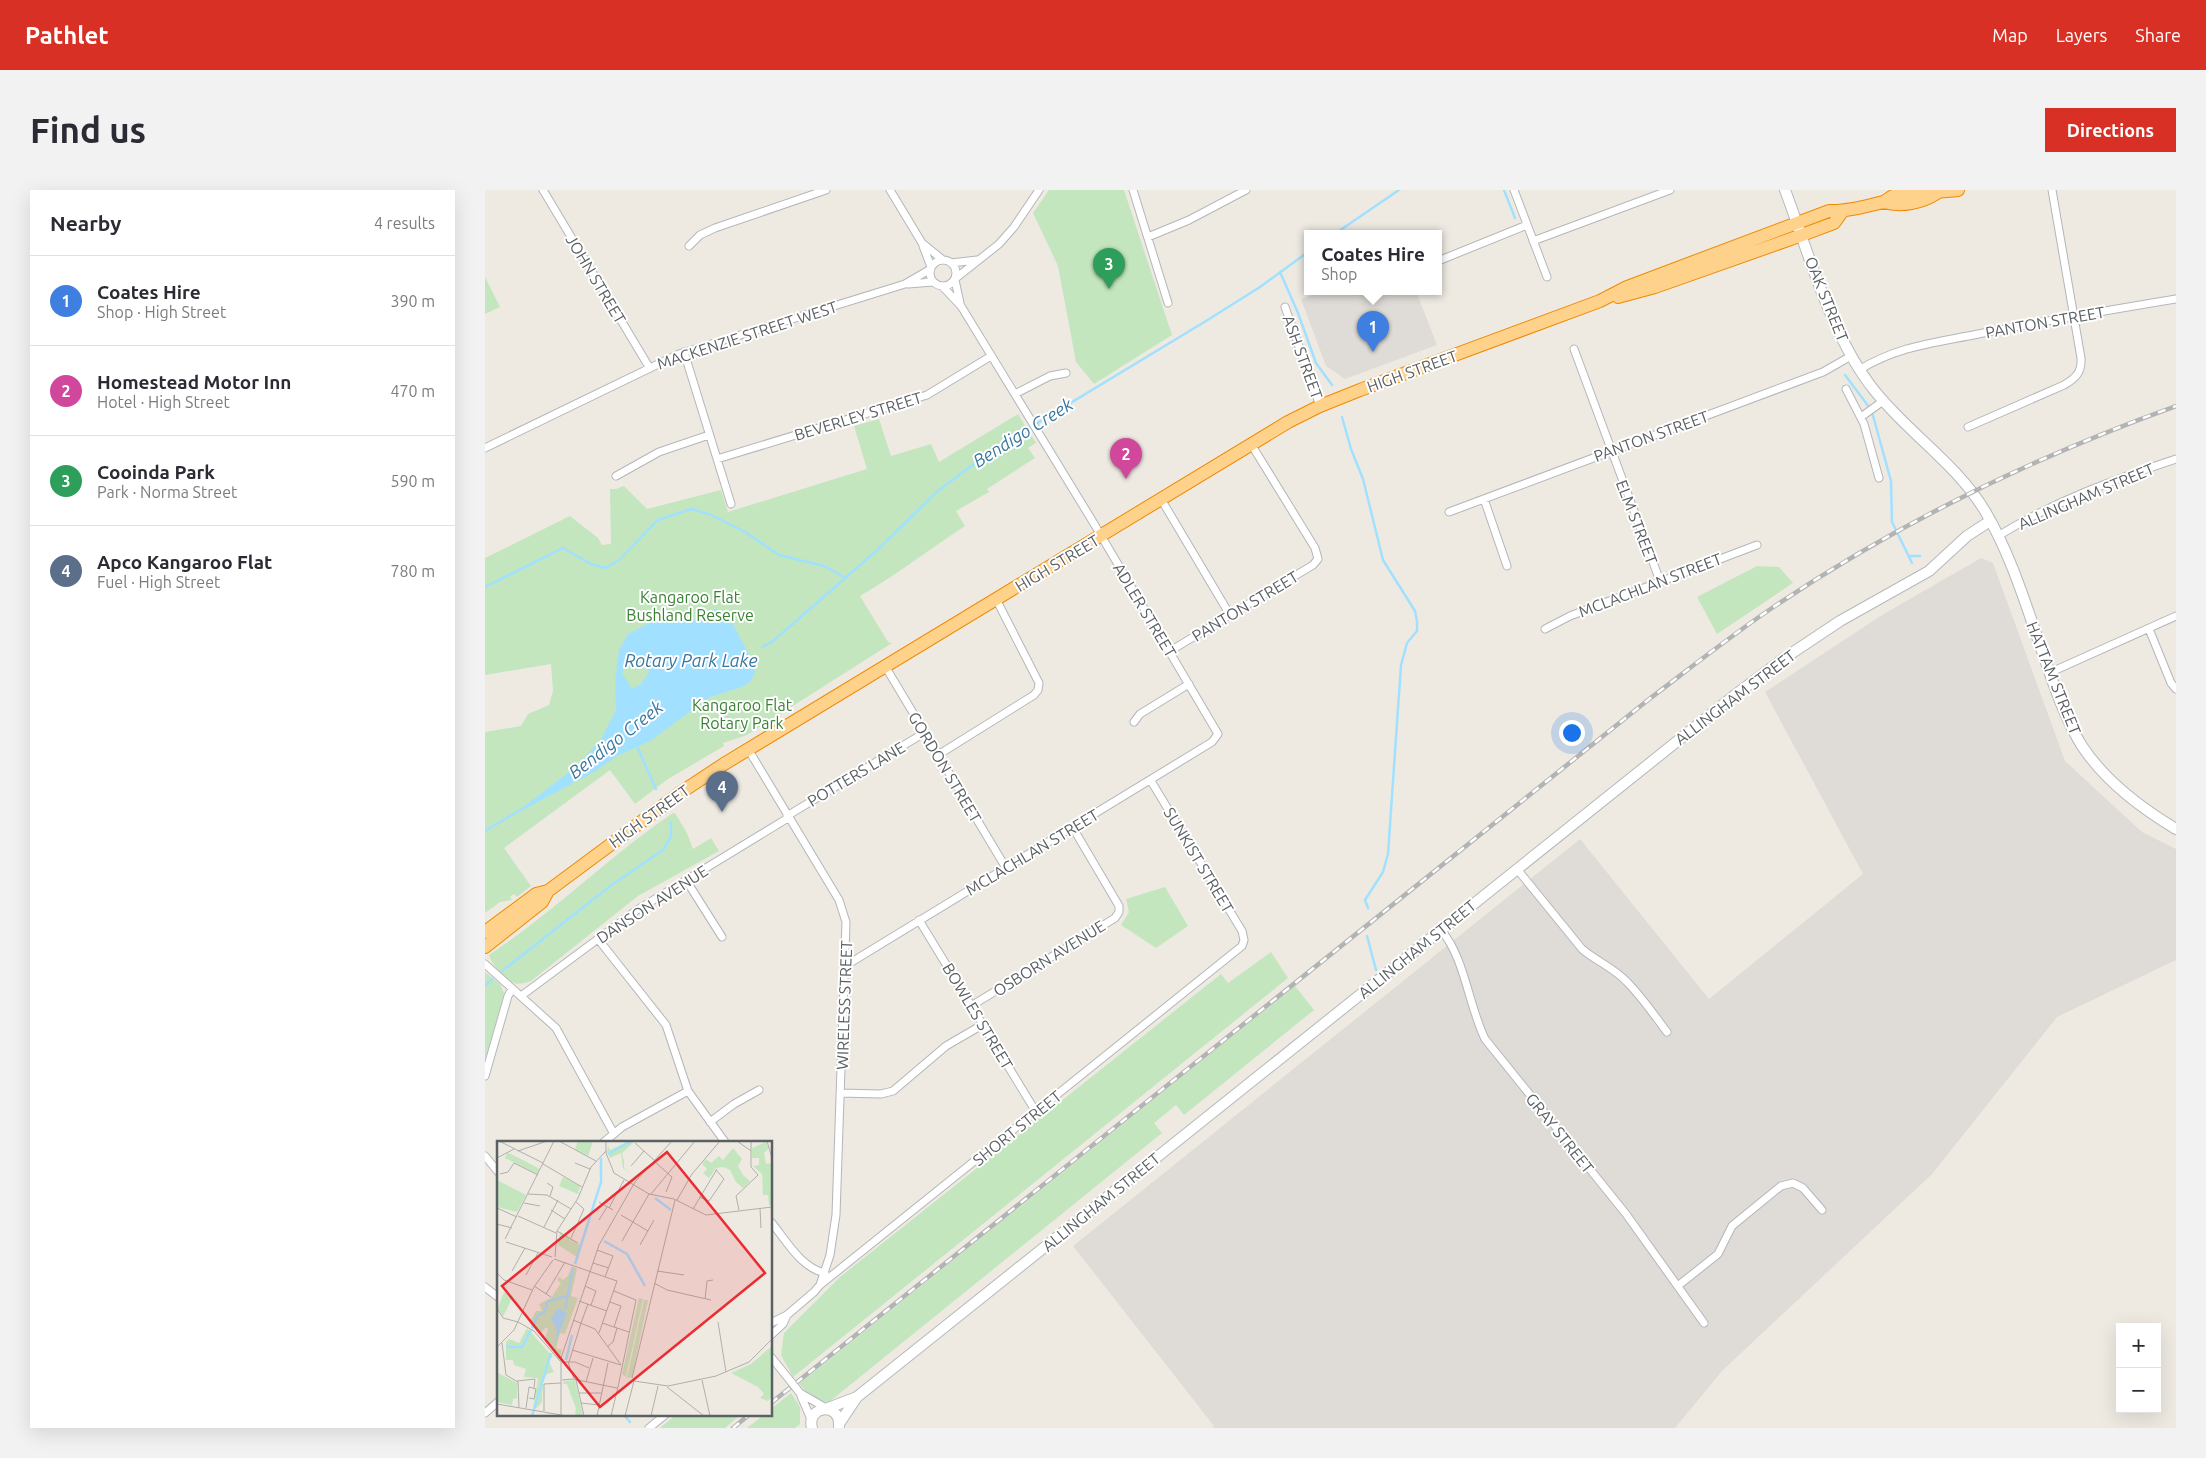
<!DOCTYPE html>
<html lang="en">
<head>
<meta charset="utf-8">
<style>
  body { margin:0; font-family:Ubuntu,sans-serif; background:#f2f2f3; color:#2b2b33 }
  .controls { position:absolute; right:15px; bottom:15px; display:grid; overflow:hidden; border-radius:0px; box-shadow:0 5px 20px #0002 }
  .controls button { width:45px; height:45px; display:grid; place-items:center; padding:0; border:0; border-bottom:1px solid #e1e1e2; background:#fff; color:#2b2b33; font:25px sans-serif }
  .you { position:absolute; left:1086px; top:542px; width:18px; height:18px; margin:-12px; border:4px solid #fff; border-radius:50%; background:#1a73e8; box-shadow:0 0 0 8px #1a73e833 }
  .badge { display:grid; place-items:center; width:32px; height:32px; border-radius:50%; background:#d93025; color:#fff; font-size:16px; font-weight:700 }
  .pin { position:absolute; translate:-50% -41px; filter:drop-shadow(0 1px 2px #0008) }
  .pin::after { content:''; position:absolute; top:26px; width:18px; height:15px; background:inherit; clip-path:polygon(0 0,100% 0,50% 100%) }
  .popup { position:absolute; left:819px; top:40px; width:138px; height:65px; box-sizing:border-box; display:grid; place-content:center; border-radius:0px; background:#fff; filter:drop-shadow(0 1px 4px #0005); font-size:16px; white-space:nowrap; color:#7c7c81 }
  .popup b { font-size:19px; color:#2b2b33 }
  .popup::after { content:''; position:absolute; left:50%; top:100%; margin-left:-10px; border:10px solid transparent; border-top-color:#fff }
  .list { margin:0; padding:0; list-style:none }
  h2 { display:flex; justify-content:space-between; align-items:center; height:65px; margin:0; padding:0 20px; font-size:21px }
  h2 small { font-size:16px; font-weight:400; color:#7c7c81 }
  .list li { display:grid; grid-template-columns:32px 1fr auto; gap:15px; align-items:center; box-sizing:border-box; height:90px; padding:0 20px; border-top:1px solid #e1e1e2 }
  .list b { display:block; font-size:19px; white-space:nowrap }
  .list p { margin:0; font-size:16px; white-space:nowrap; color:#7c7c81 }
  .list em { font-size:16px; font-style:normal; color:#7c7c81 }
  .map { position:relative; flex:none; width:1691px; height:1238px; overflow:hidden; border-radius:0px }
  header { display:flex; align-items:center; gap:30px; box-sizing:border-box; height:70px; padding:0 25px; background:#d93025; color:#fff }
  header strong { font-size:24px }
  nav { display:flex; gap:28px; margin-inline-start:auto; font-size:18px }
  .intro { display:flex; align-items:center; justify-content:space-between; box-sizing:border-box; height:120px; padding:0 30px }
  h1 { margin:0; font-size:35px }
  .button { padding:12px 22px; border-radius:0px; background:#d93025; color:#fff; font-size:18px; font-weight:700 }
  main { display:flex; gap:30px; padding:0 30px }
  aside { flex:1; background:#fff; border-radius:0px; box-shadow:0 5px 20px #0002 }
  .map>svg:first-child { display:block }
  .industrial { fill:#dfdcd7 }
  .green { fill:#c3e6be }
  .water { fill:#a1e1ff; fill-rule:evenodd }
  .lines { fill:none; stroke-linecap:round; stroke-linejoin:round }
  .stream { stroke:#a1e1ff; stroke-width:2.5 }
  .street-casing { stroke:#b3b6ba; stroke-width:9 }
  .secondary-casing { stroke:#b4b9bd; stroke-width:12 }
  .highway-casing { stroke:#f08900; stroke-width:14 }
  .street { stroke:#fff; stroke-width:7 }
  .secondary { stroke:#fff; stroke-width:10 }
  .highway { stroke:#fed28a; stroke-width:12 }
  .rail-casing { stroke:#b2b3b3; stroke-width:4.5 }
  .rail { stroke:#fff; stroke-width:2.5; stroke-dasharray:8; stroke-linecap:butt }
  .street-bridge-casing { stroke:#b3b6ba; stroke-width:9; stroke-linecap:butt }
  .street-bridge { stroke:#fff; stroke-width:7 }
  .labels { text-anchor:middle; stroke-width:4; stroke-linejoin:round; paint-order:stroke }
  .street-label { font-size:16px; fill:#5b6063; stroke:#fff }
  .park-label { font-size:16px; fill:#398233; stroke:#fff }
  .water-label { font-size:18px; font-style:italic; fill:#3977a0; stroke:#fff }
  .inset-river { fill:none; stroke:#a1e1ff; stroke-width:2.5 }
  .inset-road { fill:none; stroke:#afafab; stroke-width:1 }
  .view { fill:#ea2c33; fill-opacity:0.15; stroke:#ea2c33; stroke-width:2.5 }
  .inset-edge { fill:none; stroke:#5b6063; stroke-width:2.5 }
</style>
</head>
<body>
<header>
<strong>Pathlet</strong>
<nav><a>Map</a><a>Layers</a><a>Share</a></nav>
</header>
<div class="intro"><h1>Find us</h1><a class="button">Directions</a></div>
<main>
<aside>
<h2>Nearby<small>4 results</small></h2>
<ul class="list">
<li><span class="badge" style="background:#3f7fe0">1</span><div><b>Coates Hire</b><p>Shop · High Street</p></div><em>390 m</em></li>
<li><span class="badge" style="background:#d1479c">2</span><div><b>Homestead Motor Inn</b><p>Hotel · High Street</p></div><em>470 m</em></li>
<li><span class="badge" style="background:#2e9e5b">3</span><div><b>Cooinda Park</b><p>Park · Norma Street</p></div><em>590 m</em></li>
<li><span class="badge" style="background:#5c6f8a">4</span><div><b>Apco Kangaroo Flat</b><p>Fuel · High Street</p></div><em>780 m</em></li>
</ul>
</aside>
<div class="map">
<svg width="1691" height="1238" viewBox="0 0 1691 1238">
  <rect width="100%" height="100%" fill="#eeeae2"/>
  <path class="industrial" d="M839,101H931L952,155L860,189L841,176L816,109Z
    M1496,368L1508,373L1580,571L1657,642L1691,659V770L1572,827L1447,984L1237,1181L1190,1238H727L729,1236L588,1056L1095,649L1224,809L1378,684L1280,502L1397,425Z"/>
  <path class="green" d="M564,0H639L687,145L609,194L591,172L573,76L548,23Z
    M0,87L15,117L0,124Z
    M533,224L551,253L543,258L550,268L502,299L504,302L471,321L480,336C445,359 411,385 375,406L403,452L407,453L262,545L238,553L239,556L183,589L150,614L125,580L19,658L46,696L32,707L29,704L25,707L27,710L15,712L0,723V542L36,536L43,524L64,515L68,501L66,474L0,485V368L85,326L113,348L117,355L126,354L125,299H131L139,296L162,319L236,300L243,322L382,279L369,236L394,229L406,266L446,254L454,272Z
    M1272,376L1294,377L1308,393L1232,444L1212,407Z
    M188,623H190L202,643L208,659L226,648L234,661L153,706L46,791C40,793 35,795 29,793C20,789 6,774 4,765C68,723 124,666 188,623Z
    M680,697L703,736L671,758L636,735L644,722L641,709Z
    M786,762L803,788L308,1187L296,1165L299,1143L355,1087L736,784L743,793Z
    M0,782L15,794L19,803L0,870Z
    M810,796L829,820L699,925L691,915L669,933L677,943L344,1212C332,1212 322,1202 314,1194Z
    M306,1203L315,1217V1234L310,1238H262L280,1224H286V1219Z
    M192,1224H256L240,1238H175Z"/>
  <path class="water" d="M230,419L242,423L268,472L270,482L266,491L257,497L225,507L165,551L132,566L109,582L36,621L37,618L84,582L100,567L116,549L131,520L130,491L134,460L143,444L168,431L207,430ZM151,465L160,469L164,482L156,494L147,499L137,483L142,470Z"/>
  <g class="lines">
    <path class="stream" d="M1019,0L1030,28
      M851,43L914,0
      M795,82L813,123L831,173L847,195
      M1360,185L1384,217
      M1387,222L1406,291L1407,332L1427,373
      M857,227L866,259L878,289L898,370L930,421L932,431V441L922,453L916,475L903,664L898,682L880,710L883,718
      M1424,366H1435
      M0,397L78,358L106,374L121,378L134,370L173,330L206,319L224,324L260,342L294,365L339,376L359,387
      M277,457L287,452L390,362L453,301L503,263L721,131L775,97L823,62
      M151,554L171,599
      M0,641L37,619
      M882,746L891,780
      M17,781L124,697L178,660L186,647V632
      M0,796L7,789
      M138,1224L145,1232"/>
    <g class="street-casing">
      <path id="street" d="M58,0L164,177
        M405,0L437,53L458,70
        M648,0L683,113
        M1029,0L1062,87
        M663,47L704,30L761,0
        M1048,51L1185,0
        M204,56L215,45L230,38L341,0
        M438,56L446,77
        M445 83a13 13 0 1 1 26 0a13 13 0 1 1-26 0Z
        M953,71L1042,35
        M466,73L492,70
        M471,88L514,54L529,37L554,0
        M470,90L475,113
        M423,94L448,92
        M800,117L835,216
        M1089,159L1175,391
        M199,162L246,314
        M1374,180C1413,156 1449,153 1493,144C1559,131 1625,120 1691,109
        M1361,199L1379,234L1394,288
        M530,204L565,186L581,183
        M1376,227L1398,211
        M1483,237L1579,195C1591,188 1597,182 1596,168L1567,0
        M0,258L194,164L420,94L444,80
        M232,269L442,205L506,166
        M131,286L174,262L224,245
        M676,309L745,425
        M999,309L1022,376
        M964,322L1338,182L1366,166
        M1513,346C1568,312 1630,289 1691,269
        M1060,439L1085,426L1272,355
        M1664,439L1686,493L1691,499
        M685,461L828,375L833,369L830,358L766,254
        M400,476L521,678
        M1564,483L1691,426
        M649,532L655,524L704,494
        M263,559L354,710L361,732L351,1025L345,1065L335,1095
        M453,565L549,505L553,500L554,493L511,409
        M302,626L439,543
        M1032,679L1097,759C1111,771 1129,778 1142,792C1157,807 1169,825 1182,842
        M201,690L237,747
        M434,730L551,922
        M956,740C980,768 983,814 1000,849L1141,1024L1219,1133
        M113,749L181,835L203,901L240,952
        M0,774L71,838L129,944
        M360,776L727,552L733,544L608,332L476,116L457,96
        M36,806L152,720L303,628
        M486,816L630,728L634,722V716L588,638
        M0,886L23,806L27,799
        M355,903L396,904L408,901L461,856L497,835
        M225,932L249,914L274,900
        M119,952L137,937L203,901
        M0,966L14,983
        M286,1032C301,1050 316,1078 340,1083
        M1194,1095L1233,1064L1247,1036L1253,1031L1296,996L1308,993L1318,998L1337,1020
        M0,1097L14,1108
        M286,1133L302,1125L329,1102L335,1095L757,756L759,750L757,741L666,591
        M286,1145L298,1134L302,1125
        M286,1167L299,1183
        M315,1203L341,1218
        M316,1206L326,1229
        M0,1223L14,1211
        M164,1238L181,1224"/>
    </g>
    <g class="secondary-casing">
      <path id="secondary" d="M1300,0C1324,64 1346,146 1389,200C1423,243 1471,273 1500,321C1529,370 1544,426 1563,478C1572,505 1582,532 1597,556C1620,591 1656,618 1691,639
        M343,1218L372,1207
        M354,1234L372,1207L1250,505L1298,469L1355,431L1444,381L1482,346L1505,331
        M327,1238C321,1215 356,1212 354,1236"/>
    </g>
    <g class="highway-casing">
      <path id="highway" d="M1399,12C1416,17 1437,13 1452,3
        M1133,107L1170,97L1317,45L1349,33L1357,22
        M0,742L51,704L63,701
        M0,757L57,712L63,701L195,603L239,574L803,232L835,216L875,200L1115,111L1142,97L1344,21C1359,22 1383,16 1398,12C1403,10 1406,6 1411,5C1432,0 1452,3 1473,0"/>
    </g>
    <use href="#street" class="street"/>
    <use href="#secondary" class="secondary"/>
    <use href="#highway" class="highway"/>
    <g class="rail-casing">
      <path id="rail" d="M286,1213L1163,510C1204,479 1244,447 1287,418C1413,333 1549,267 1691,216
        M248,1238L265,1224"/>
    </g>
    <use href="#rail" class="rail"/>
    <g class="street-bridge-casing">
      <path id="street-bridge" d="M299,1183L315,1203"/>
    </g>
    <use href="#street-bridge" class="street-bridge"/>
  </g>
  <g class="labels">
    <g class="street-label">
      <text transform="translate(111 89) rotate(59)" y="6">JOHN STREET</text>
      <text transform="translate(1342 109) rotate(68)" y="6">OAK STREET</text>
      <text transform="translate(1560 132) rotate(-10)" y="6">PANTON STREET</text>
      <text transform="translate(262 145) rotate(-18)" y="6">MACKENZIE STREET WEST</text>
      <text transform="translate(818 167) rotate(70)" y="6">ASH STREET</text>
      <text transform="translate(927 181) rotate(-20)" y="6">HIGH STREET</text>
      <text transform="translate(373 226) rotate(-17)" y="6">BEVERLEY STREET</text>
      <text transform="translate(1166 246) rotate(-20)" y="6">PANTON STREET</text>
      <text transform="translate(1601 306) rotate(-23)" y="6">ALLINGHAM STREET</text>
      <text transform="translate(1152 332) rotate(69)" y="6">ELM STREET</text>
      <text transform="translate(572 373) rotate(-31)" y="6">HIGH STREET</text>
      <text transform="translate(1165 395) rotate(-21)" y="6">MCLACHLAN STREET</text>
      <text transform="translate(760 416) rotate(-31)" y="6">PANTON STREET</text>
      <text transform="translate(660 420) rotate(59)" y="6">ADLER STREET</text>
      <text transform="translate(1569 488) rotate(68)" y="6">HATTAM STREET</text>
      <text transform="translate(1250 507) rotate(-37)" y="6">ALLINGHAM STREET</text>
      <text transform="translate(460 577) rotate(59)" y="6">GORDON STREET</text>
      <text transform="translate(371 584) rotate(-31)" y="6">POTTERS LANE</text>
      <text transform="translate(164 626) rotate(-36)" y="6">HIGH STREET</text>
      <text transform="translate(547 662) rotate(-31)" y="6">MCLACHLAN STREET</text>
      <text transform="translate(714 670) rotate(59)" y="6">SUNKIST STREET</text>
      <text transform="translate(167 714) rotate(-33)" y="6">DANSON AVENUE</text>
      <text transform="translate(932 759) rotate(-39)" y="6">ALLINGHAM STREET</text>
      <text transform="translate(564 768) rotate(-32)" y="6">OSBORN AVENUE</text>
      <text transform="translate(359 815) rotate(-88)" y="6">WIRELESS STREET</text>
      <text transform="translate(493 826) rotate(59)" y="6">BOWLES STREET</text>
      <text transform="translate(532 938) rotate(-39)" y="6">SHORT STREET</text>
      <text transform="translate(1075 943) rotate(51)" y="6">GRAY STREET</text>
      <text transform="translate(616 1012) rotate(-39)" y="6">ALLINGHAM STREET</text>
    </g>
    <g class="park-label">
      <text x="205" y="413">Kangaroo Flat<tspan x="205" dy="18">Bushland Reserve</tspan></text>
      <text x="257" y="521">Kangaroo Flat<tspan x="257" dy="18">Rotary Park</tspan></text>
    </g>
    <g class="water-label">
      <text transform="translate(538 243) rotate(-32)" y="6">Bendigo Creek</text>
      <text x="206" y="477">Rotary Park Lake</text>
      <text transform="translate(131 550) rotate(-38)" y="6">Bendigo Creek</text>
    </g>
  </g>
  <g transform="translate(12 951)">
    <rect width="275" height="275" fill="#eeeae2"/>
    <path d="M81,0H96L91,15L78,8ZM132,0H138L125,12L127,20V27L134,33L126,27L124,12L113,17L110,11L111,5L113,9ZM269,1L272,7L267,12L269,23L275,22V64H272L271,54H266L265,33L256,25L262,24V17H255V7ZM236,7L245,18L241,25L246,34L253,40L246,47L239,41L233,29L226,26L219,27L212,37L206,32L210,28L205,23L209,18L214,22L222,15L226,19ZM10,12L14,13L43,28L40,33L8,17ZM66,36L83,45L81,53L62,45ZM0,39L29,54L20,71L0,66ZM63,91L84,105L80,116L61,104ZM75,125L80,128L74,155L81,157L68,193L63,192L59,207L65,209L62,219L48,198L51,188L49,186L43,193L32,182L39,170H45L42,163L54,157L64,142L60,139L62,136L66,139L71,135ZM7,151L16,155L6,176L1,166ZM142,157L146,158L129,236L125,233ZM147,159H151L135,236L130,237ZM30,187L56,216L51,219L57,231L50,233L46,240L45,261L40,267H36L41,237L27,236L29,228L17,224L16,219H9V201L12,198L22,202ZM275,205V256L271,260L263,257L267,253L261,246L234,232L254,223ZM0,221L1,232L20,242V257L16,258L15,264L0,261ZM78,239L86,275L78,274L79,268L70,243H66L67,240Z" fill="#c3e6be"/>
    <path d="M61,167L70,172L58,203L60,189L54,177Z" fill="#a1e1ff"/>
    <path class="inset-river" d="M111,13L134,0M158,57L174,69M107,100L130,113L148,145M78,123L104,41V17M68,168L76,127M35,187L41,174L47,172L51,160L70,155M9,206H25L34,189M69,219L75,194M35,275L54,212"/>
    <path class="inset-road" d="M2,0L46,22M62,0L99,20M109,0V12L117,32L152,53L177,58L209,74L275,66M240,0L254,10M270,0L275,17M138,2L157,19M21,10L50,0M0,17L17,8M157,20L175,36L169,51M78,22L93,28M46,23L85,46M134,25L147,10M3,33L11,31L17,22L41,34M50,42L56,46L53,55M31,53L50,54L74,68M154,53L198,0M202,56L212,60L227,38L219,29M180,59L195,33L223,0M102,61L116,69M27,62L43,65M0,67L20,76M112,67L127,39M263,67L264,87M196,68L220,28M54,69L68,78M242,69L239,55L261,34L254,26V0M124,74L151,90M21,75L59,92M102,79L110,66M0,83L15,87M47,86L61,59M60,90L81,102M74,97L87,68L79,61M8,98L57,0M125,100L152,53M9,101L55,116M143,104L157,79M100,109L116,115L108,136M58,116L60,90L81,57L94,26L109,10M57,118L120,140L102,192M96,122L112,127M15,130L28,107M160,130L187,134M0,132L7,139L35,149M29,134L41,112M157,142L170,149L214,159M37,145L54,156M88,145L99,150L94,164M117,150L139,159L121,246M49,153L68,121M208,158L210,140L216,139M82,160L110,170M113,161L124,165L117,186M0,167L6,177L21,181M76,179L98,188L124,224M21,181L37,190L63,220M221,181L229,231M84,182L91,163M105,182L132,191M5,202L9,234L21,241L22,267M111,205L116,201L120,187M0,206L17,189L37,146L56,119M75,209L124,224M64,221H78L92,227M71,221L77,238M72,221L84,182M135,237L178,59M65,239L76,238L120,247M79,239L87,275M205,239L213,275M20,240L38,238L37,247M137,240L171,245L219,235L252,221L275,198M89,241L96,217M170,246L207,275M82,252H104M84,262L102,264M0,263L70,275M29,267L32,246L39,248L37,258L32,257M47,270V243L64,242M64,275V217L102,104L138,41L175,0M100,275L111,222M114,275L121,246M128,275L137,240M154,275L161,245"/>
    <path class="view" d="M170,11L268,132L103,266L5,145Z"/>
    <rect width="275" height="275" class="inset-edge"/>
  </g>
</svg>
<div class="controls">
<button>+</button>
<button>−</button>
</div>
<div class="you"></div>
<div class="pin badge" style="left:888px;top:162px;background:#3f7fe0">1</div>
<div class="popup"><b>Coates Hire</b>Shop</div>
<div class="pin badge" style="left:641px;top:289px;background:#d1479c">2</div>
<div class="pin badge" style="left:624px;top:99px;background:#2e9e5b">3</div>
<div class="pin badge" style="left:237px;top:622px;background:#5c6f8a">4</div>
</div>
</main>
</body>
</html>
